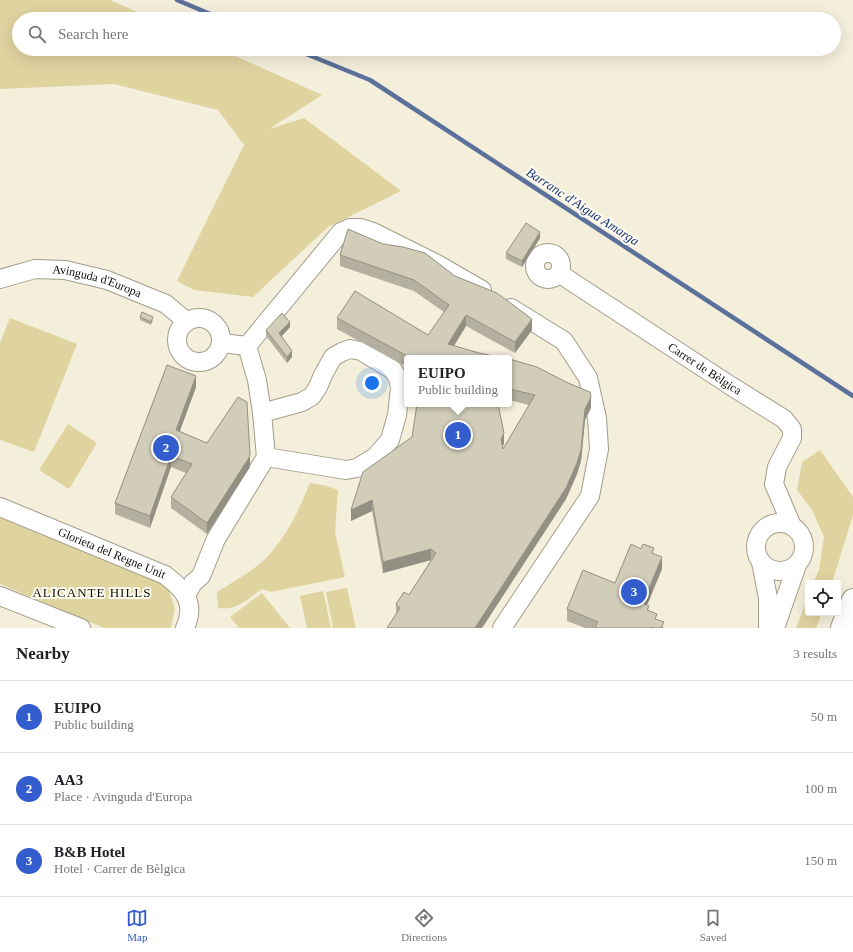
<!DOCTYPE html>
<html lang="en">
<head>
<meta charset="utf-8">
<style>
  body { margin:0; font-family:"Times New Roman",serif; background:#f2f2f2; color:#202124 }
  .controls { position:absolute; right:12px; bottom:12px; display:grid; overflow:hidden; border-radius:4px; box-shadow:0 4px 16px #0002 }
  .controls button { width:36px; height:36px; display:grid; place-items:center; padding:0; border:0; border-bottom:1px solid #e0e0e0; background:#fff; color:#202124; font:20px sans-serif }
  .you { position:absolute; left:372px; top:383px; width:14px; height:14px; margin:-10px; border:3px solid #fff; border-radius:50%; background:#1a73e8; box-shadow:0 0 0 6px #1a73e833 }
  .badge { display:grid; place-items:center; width:26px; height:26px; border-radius:50%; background:#335dcd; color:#fff; font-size:13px; font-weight:700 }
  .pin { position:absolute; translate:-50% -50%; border:2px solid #fff; box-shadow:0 1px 4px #0006 }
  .popup { position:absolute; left:404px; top:355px; width:108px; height:52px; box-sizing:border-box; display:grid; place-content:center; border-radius:4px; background:#fff; filter:drop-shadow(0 1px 3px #0005); font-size:13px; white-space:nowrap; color:#757577 }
  .popup b { font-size:15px; color:#202124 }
  .popup::after { content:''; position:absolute; left:50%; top:100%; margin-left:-8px; border:8px solid transparent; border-top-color:#fff }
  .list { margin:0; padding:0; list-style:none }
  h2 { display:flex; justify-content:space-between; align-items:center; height:52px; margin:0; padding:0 16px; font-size:17px }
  h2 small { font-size:13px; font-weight:400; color:#757577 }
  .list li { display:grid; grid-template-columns:26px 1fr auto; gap:12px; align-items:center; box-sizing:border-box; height:72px; padding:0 16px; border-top:1px solid #e0e0e0 }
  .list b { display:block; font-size:15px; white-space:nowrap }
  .list p { margin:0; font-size:13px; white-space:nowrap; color:#757577 }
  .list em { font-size:13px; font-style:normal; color:#757577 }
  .icon { flex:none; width:22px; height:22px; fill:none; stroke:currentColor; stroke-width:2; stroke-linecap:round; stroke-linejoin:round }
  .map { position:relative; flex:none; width:853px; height:628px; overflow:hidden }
  .search { position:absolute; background:#fff; box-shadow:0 4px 16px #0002; left:12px; right:12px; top:12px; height:44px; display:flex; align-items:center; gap:10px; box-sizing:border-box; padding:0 14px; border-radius:22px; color:#757577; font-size:15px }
  .sheet { height:268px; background:#fff }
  nav { display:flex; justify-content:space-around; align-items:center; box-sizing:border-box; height:56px; border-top:1px solid #e0e0e0; background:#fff; font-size:11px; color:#757577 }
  nav a { display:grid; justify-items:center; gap:2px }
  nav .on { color:#335dcd }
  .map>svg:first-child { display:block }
  .green { fill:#dfd3a0 }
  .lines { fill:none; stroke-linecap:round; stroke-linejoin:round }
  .stream { stroke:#5b709b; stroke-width:4.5 }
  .minor-casing { stroke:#a29d8b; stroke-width:20 }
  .major-casing { stroke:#a29d8b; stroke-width:24 }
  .minor { stroke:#fff; stroke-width:18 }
  .major { stroke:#fff; stroke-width:22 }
  .wall { fill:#b4b09f }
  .shaded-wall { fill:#929082 }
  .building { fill:#d1cdb9; stroke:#929082 }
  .labels { text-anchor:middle; stroke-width:4; stroke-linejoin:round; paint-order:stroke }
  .street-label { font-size:12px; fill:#0f0d07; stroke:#fffcf0 }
  .water-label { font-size:13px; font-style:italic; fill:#18327d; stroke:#fffcf0 }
  .neighbourhood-label { font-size:13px; letter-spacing:1px; fill:#0f0d07; stroke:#fffcf0 }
</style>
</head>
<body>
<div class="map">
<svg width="853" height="628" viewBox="0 0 853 628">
  <rect width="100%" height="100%" fill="#f4efdb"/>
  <path class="green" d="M0,0H110L153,19H19V49H220L322,95L269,129L304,118L401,191L328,227L253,297L194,290L177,281L244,145L218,110L114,84L0,89Z
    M10,318L77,344L34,452L0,440V343Z
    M68,424L97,443L69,489L39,470Z
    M820,450L853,497V515L832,583H813L819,570L824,537L812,510L797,490L802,462Z
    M310,483L327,486L338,490L335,532L345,577L271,592L262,589C248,599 236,611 218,608L217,592C231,583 256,569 267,557C287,536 299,510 310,483Z
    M0,514L142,573L168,588L175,609L171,627L170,628H104L0,584Z
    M347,588L356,628H333L326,592Z
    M323,591L331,628H307L300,596Z
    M262,593L290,628H239L230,617Z
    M808,597V613H822L816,628H796Z"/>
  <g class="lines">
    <path class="stream" d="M177,0L222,19
      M294,49L370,80L853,396"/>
    <g class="minor-casing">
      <g id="minor">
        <circle cx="548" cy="266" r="13"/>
        <path id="s1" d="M560,274L731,386L784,419L792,429V438L777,467L774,484L792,526"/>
        <path id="s2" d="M0,279L35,269L65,270L107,280L166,304L186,321"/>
        <circle cx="199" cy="340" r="22"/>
        <path d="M247,346L341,232L350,228H361L373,232L437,264L482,290"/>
        <path d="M262,413L302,402L312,396L318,387L323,375L333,357L342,352L350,349L361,351L393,370L398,378L400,388L397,415L390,440L375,457L357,468L346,470L266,457"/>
        <path id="s3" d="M0,507L165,575C185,590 196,603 185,628"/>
        <circle cx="780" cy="547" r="24"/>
        <path d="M761,562L768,598V628"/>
        <path d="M186,595L193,583L201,576L216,539L266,457L262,413L257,380L247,346L222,343"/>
        <path d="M0,596L81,628"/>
        <path d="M502,628L590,496L599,449L597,418L588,378L564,341L511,308"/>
        <path d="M775,628L797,565"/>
      </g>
    </g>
    <g class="major-casing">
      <path id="major" d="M842,628L853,600"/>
    </g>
    <use href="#minor" class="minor"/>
    <use href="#major" class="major"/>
  </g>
  <path class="wall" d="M540,238L522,267L506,259V253Z
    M340,255L455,276L532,330L515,353L466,326L454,346L479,353L503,358H407V367L337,329V318L428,335L444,312L414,291L340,266Z
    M140,317L153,320L151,325L140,320Z
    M290,327L282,336L292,357L287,363L266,336V330Z
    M509,359L591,408L585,420L581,461L577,474L566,499L482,628H387L396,614V604L409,595L431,560L383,573L372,511L351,521V510L504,444L502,447L503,449L529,405L509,400Z
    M196,387L180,431L250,467L207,534L171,508V497L186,473L171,467L150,528L115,514V503Z
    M654,554L662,569L647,605L649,611L657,620L664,628H585L567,621V609L615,583Z"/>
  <path class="shaded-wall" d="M540,232V238L522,267V261Z
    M466,315V326L448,355V344Z
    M532,319V330L515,353V342Z
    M290,322V327L279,339V333Z
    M292,351V357L287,363V357Z
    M196,376V387L176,441V430Z
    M591,397V408L585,420L581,461L577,474L566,499L482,628H475L585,409Z
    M504,433V444L501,450V439Z
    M171,456V467L150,528V516Z
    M250,456V467L207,534V523Z
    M372,500V511L351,521V510Z
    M431,549V560L383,573V562Z
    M662,557V569L643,614V603Z"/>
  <path class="building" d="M526,223L540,232L522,261L506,253Z
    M348,229L383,244L403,247L425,253L455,276L497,293L532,319L515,342L466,315L448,344L479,353L503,358H411L337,318L355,291L428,335L449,305L414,280L340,255Z
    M142,312L153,317L151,322L140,317Z
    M282,313L290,322L279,333L292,351L287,357L266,330Z
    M509,359L537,367L568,383L590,392L591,397L585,409L581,450L577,463L566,488L475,628H387L400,608L396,604L404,592L409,595L436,553L431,549L383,562L372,500L351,510L363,472L412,437L417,404H498L504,433L501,439L503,449L535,395L509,389Z
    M167,365L196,376L176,430L207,443L238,397L247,402L250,456L207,523L171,497L192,464L171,456L150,516L115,503Z
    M631,544L641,549L643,544L654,548L652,553L662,557L643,603L649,606L647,610L657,614L655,619L664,622L661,628H654L652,627L651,628H595L598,622L567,609L583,570L615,583Z"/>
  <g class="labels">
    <g class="street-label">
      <text dy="4" stroke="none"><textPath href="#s2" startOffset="100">Avinguda d'Europa</textPath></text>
      <text dy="4" stroke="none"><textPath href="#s1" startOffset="173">Carrer de Bèlgica</textPath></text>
      <text dy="4" stroke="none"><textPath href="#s3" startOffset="121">Glorieta del Regne Unit</textPath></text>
    </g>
    <g class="water-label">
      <text transform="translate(583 206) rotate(33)" y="5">Barranc d'Aigua Amarga</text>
    </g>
    <g class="neighbourhood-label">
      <text x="92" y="597">ALICANTE HILLS</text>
    </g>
  </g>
</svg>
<div class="controls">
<button><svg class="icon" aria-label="locate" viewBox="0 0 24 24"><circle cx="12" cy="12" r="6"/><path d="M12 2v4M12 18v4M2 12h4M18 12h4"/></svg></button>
</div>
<div class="you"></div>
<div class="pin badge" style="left:458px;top:435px">1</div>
<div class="popup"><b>EUIPO</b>Public building</div>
<div class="pin badge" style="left:166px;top:448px">2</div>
<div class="pin badge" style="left:634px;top:592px">3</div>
<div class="search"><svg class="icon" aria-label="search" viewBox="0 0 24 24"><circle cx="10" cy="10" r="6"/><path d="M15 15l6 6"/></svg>Search here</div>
</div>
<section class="sheet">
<h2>Nearby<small>3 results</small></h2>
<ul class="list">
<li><span class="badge">1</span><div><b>EUIPO</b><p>Public building</p></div><em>50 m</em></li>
<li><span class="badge">2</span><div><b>AA3</b><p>Place · Avinguda d'Europa</p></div><em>100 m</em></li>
<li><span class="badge">3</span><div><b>B&amp;B Hotel</b><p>Hotel · Carrer de Bèlgica</p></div><em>150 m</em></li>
</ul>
</section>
<nav>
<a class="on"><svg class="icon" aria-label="map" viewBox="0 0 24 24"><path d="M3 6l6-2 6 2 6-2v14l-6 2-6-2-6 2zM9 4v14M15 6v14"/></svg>Map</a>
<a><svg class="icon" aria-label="directions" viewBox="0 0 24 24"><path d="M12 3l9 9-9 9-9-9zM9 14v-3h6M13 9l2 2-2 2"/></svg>Directions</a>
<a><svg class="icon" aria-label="saved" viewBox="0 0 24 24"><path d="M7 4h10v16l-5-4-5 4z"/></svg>Saved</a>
</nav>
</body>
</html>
